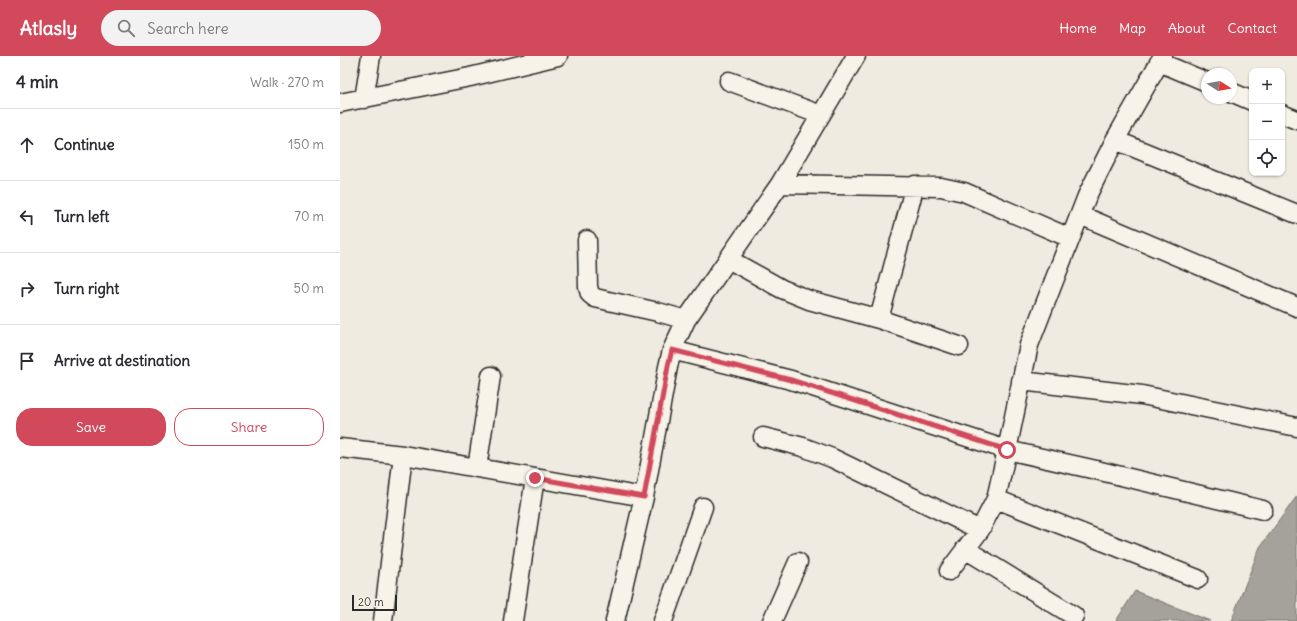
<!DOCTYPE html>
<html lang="en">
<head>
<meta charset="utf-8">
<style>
  body { margin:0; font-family:Delius,sans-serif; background:#f2f2f3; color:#2b2b33 }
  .controls { position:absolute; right:12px; top:12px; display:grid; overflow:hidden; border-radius:8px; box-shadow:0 1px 3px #0004 }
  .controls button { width:36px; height:36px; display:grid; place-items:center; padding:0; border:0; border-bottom:1px solid #e1e1e2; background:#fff; color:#2b2b33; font:20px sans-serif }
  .compass { position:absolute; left:861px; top:12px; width:36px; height:36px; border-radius:50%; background:#fff; box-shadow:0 1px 3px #0004; rotate:101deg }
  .scale { position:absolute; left:12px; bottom:10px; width:45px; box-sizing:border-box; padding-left:4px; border:2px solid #2b2b2b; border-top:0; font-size:11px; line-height:14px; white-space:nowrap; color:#2b2b2b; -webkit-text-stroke:3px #f7f3e8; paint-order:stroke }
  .stop { position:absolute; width:12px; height:12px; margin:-9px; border:3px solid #d1495b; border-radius:50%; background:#fff }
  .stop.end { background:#d1495b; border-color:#fff; box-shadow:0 1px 4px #0008 }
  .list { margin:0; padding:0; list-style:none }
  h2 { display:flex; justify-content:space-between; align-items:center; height:52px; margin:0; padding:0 16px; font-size:17px }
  h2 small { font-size:13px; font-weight:400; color:#7c7c81 }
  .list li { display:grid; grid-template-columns:26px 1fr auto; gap:12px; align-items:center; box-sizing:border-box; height:72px; padding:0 16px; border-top:1px solid #e1e1e2 }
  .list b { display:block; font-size:15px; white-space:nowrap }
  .list em { font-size:13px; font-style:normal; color:#7c7c81 }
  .actions { display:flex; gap:8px; padding:12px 16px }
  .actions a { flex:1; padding:9px 0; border:1px solid #d1495b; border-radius:16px; text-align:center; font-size:14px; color:#d1495b }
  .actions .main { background:#d1495b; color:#fff }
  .icon { flex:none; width:22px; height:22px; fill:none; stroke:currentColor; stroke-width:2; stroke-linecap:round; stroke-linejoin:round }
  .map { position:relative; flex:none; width:957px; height:565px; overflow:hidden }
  header { display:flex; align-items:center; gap:24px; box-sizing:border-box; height:56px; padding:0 20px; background:#d1495b; color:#fff }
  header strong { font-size:19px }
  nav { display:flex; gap:22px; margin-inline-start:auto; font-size:14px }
  .search { width:280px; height:36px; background:#f2f2f3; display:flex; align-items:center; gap:10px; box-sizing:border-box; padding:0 14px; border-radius:22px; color:#7c7c81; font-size:15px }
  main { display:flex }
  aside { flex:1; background:#fff }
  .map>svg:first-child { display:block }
  .water { fill:#a4a29a; stroke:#74726e }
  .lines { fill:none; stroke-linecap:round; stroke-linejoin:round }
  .minor-casing { stroke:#2b2b2b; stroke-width:21 }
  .minor { stroke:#f7f3e8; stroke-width:18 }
  .route { stroke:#d1495b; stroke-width:5 }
</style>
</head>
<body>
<header>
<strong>Atlasly</strong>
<div class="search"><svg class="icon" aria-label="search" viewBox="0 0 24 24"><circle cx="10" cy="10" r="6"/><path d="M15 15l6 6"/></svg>Search here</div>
<nav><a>Home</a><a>Map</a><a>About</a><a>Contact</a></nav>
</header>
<main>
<aside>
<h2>4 min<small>Walk · 270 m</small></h2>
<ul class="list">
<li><svg class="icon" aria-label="ahead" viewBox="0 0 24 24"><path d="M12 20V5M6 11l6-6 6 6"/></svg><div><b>Continue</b></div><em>150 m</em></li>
<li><svg class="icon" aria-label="left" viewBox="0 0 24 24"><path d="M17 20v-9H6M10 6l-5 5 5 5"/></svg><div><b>Turn left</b></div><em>70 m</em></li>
<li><svg class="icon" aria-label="right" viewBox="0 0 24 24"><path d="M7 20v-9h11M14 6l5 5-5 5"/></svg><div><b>Turn right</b></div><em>50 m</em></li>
<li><svg class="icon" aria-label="arrive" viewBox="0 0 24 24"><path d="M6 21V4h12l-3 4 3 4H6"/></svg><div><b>Arrive at destination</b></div></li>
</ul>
<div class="actions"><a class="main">Save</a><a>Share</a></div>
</aside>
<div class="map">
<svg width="957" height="565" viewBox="0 0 957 565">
  <rect width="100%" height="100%" fill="#efebe0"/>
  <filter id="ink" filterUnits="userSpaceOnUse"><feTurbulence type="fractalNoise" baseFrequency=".025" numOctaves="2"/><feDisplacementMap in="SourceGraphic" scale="8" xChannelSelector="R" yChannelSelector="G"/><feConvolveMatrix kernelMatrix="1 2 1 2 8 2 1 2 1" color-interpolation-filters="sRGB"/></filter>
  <g filter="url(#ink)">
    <path class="water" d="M957,440V565H891L920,491Z
      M795,535L870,565H776Z"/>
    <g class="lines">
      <g class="minor-casing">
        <path id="minor" d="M819,6L867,26
          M389,25L481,59
          M891,36L912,45
          M24,43L31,0
          M0,47L130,21L218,0
          M942,58L957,64
          M775,84L957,158
          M440,128L601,131L624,136L730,182
          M740,159L957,251
          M247,184L248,231L250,238L255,242L318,256L346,264
          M388,203L442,233L469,244L539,263L619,290
          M539,263L575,129
          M332,294L451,324L667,394L756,414L923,454
          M681,325L802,339L957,371
          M423,381L463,391L492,402L640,474
          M0,392L63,399L304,441
          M137,412L151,320
          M656,443L858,523
          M625,493L734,560
          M609,515L640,474L656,443L667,394L689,289L747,140L775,84L823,0
          M43,565L63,399
          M173,565L195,422
          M275,565L304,441L328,311L332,294L346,264L440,128L516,0
          M323,565L363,451
          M432,565L458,506"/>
      </g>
      <use href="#minor" class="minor"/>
    </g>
  </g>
  <g class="lines" filter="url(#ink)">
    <path class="route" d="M195,422L304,441L328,310L332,294L451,324L667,394"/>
  </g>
</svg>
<div class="controls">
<button>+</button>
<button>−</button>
<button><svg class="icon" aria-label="locate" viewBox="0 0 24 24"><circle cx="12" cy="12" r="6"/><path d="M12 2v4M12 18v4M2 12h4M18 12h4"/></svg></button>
</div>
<svg class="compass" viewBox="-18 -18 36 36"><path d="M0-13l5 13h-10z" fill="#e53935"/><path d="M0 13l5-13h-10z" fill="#7c7c81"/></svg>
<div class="scale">20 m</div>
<div class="stop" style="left:667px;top:394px"></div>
<div class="stop end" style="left:195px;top:422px"></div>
</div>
</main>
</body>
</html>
